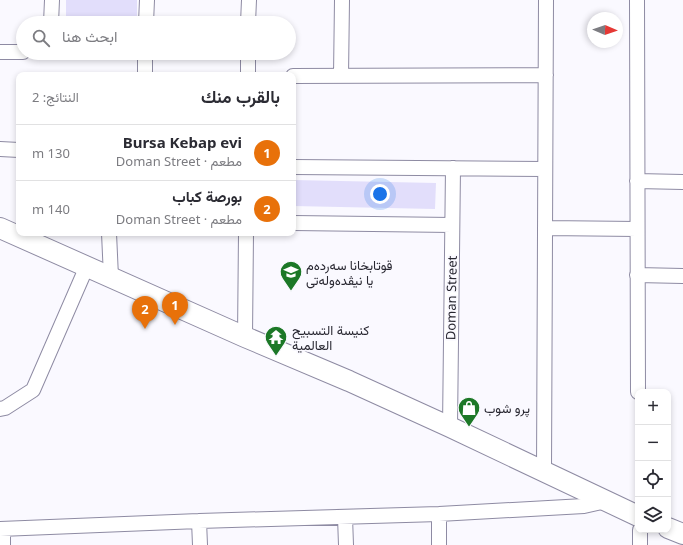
<!DOCTYPE html>
<html lang="ar">
<head>
<meta charset="utf-8">
<style>
  body { margin:0; font-family:"Noto Sans",Vazirmatn,sans-serif; background:#f7f7f7; color:#2b2b33; direction:rtl }
  .controls { position:absolute; right:12px; bottom:12px; display:grid; overflow:hidden; border-radius:8px; box-shadow:0 2px 6px #0003 }
  .controls button { width:36px; height:36px; display:grid; place-items:center; padding:0; border:0; border-bottom:1px solid #e1e1e2; background:#fff; color:#2b2b33; font:20px sans-serif }
  .compass { position:absolute; left:587px; top:12px; width:36px; height:36px; border-radius:50%; background:#fff; box-shadow:0 2px 6px #0003; rotate:92deg }
  .you { position:absolute; left:380px; top:194px; width:14px; height:14px; margin:-10px; border:3px solid #fff; border-radius:50%; background:#1a73e8; box-shadow:0 0 0 6px #1a73e833 }
  .badge { display:grid; place-items:center; width:26px; height:26px; border-radius:50%; background:#1c7827; color:#fff; font-size:13px; font-weight:700 }
  .pin { position:absolute; translate:-50% -33px; filter:drop-shadow(0 1px 2px #0008) }
  .pin::after { content:''; position:absolute; top:21px; width:14px; height:12px; background:inherit; clip-path:polygon(0 0,100% 0,50% 100%) }
  .list { margin:0; padding:0; list-style:none }
  h2 { display:flex; justify-content:space-between; align-items:center; height:52px; margin:0; padding:0 16px; font-size:17px }
  h2 small { font-size:13px; font-weight:400; color:#7c7c81 }
  .list li { display:grid; grid-template-columns:26px 1fr auto; gap:12px; align-items:center; box-sizing:border-box; height:56px; padding:0 16px; border-top:1px solid #e1e1e2 }
  .list b { display:block; font-size:15px; white-space:nowrap }
  .list p { margin:0; font-size:13px; white-space:nowrap; color:#7c7c81 }
  .list em { font-size:13px; font-style:normal; color:#7c7c81 }
  .icon { flex:none; width:22px; height:22px; fill:none; stroke:currentColor; stroke-width:2; stroke-linecap:round; stroke-linejoin:round }
  .map { position:relative; flex:none; width:683px; height:545px; overflow:hidden; direction:ltr }
  .search { position:absolute; background:#fff; box-shadow:0 2px 6px #0003; left:16px; top:16px; width:280px; height:44px; display:flex; align-items:center; gap:10px; box-sizing:border-box; padding:0 14px; border-radius:22px; color:#7c7c81; font-size:15px }
  .panel { position:absolute; background:#fff; box-shadow:0 2px 6px #0003; left:16px; top:72px; width:280px; height:164px; border-radius:8px; direction:rtl }
  .map>svg:first-child { display:block }
  .green { fill:#e2defb }
  .lines { fill:none; stroke-linecap:round; stroke-linejoin:round }
  .street-casing { stroke:#8e8ba3; stroke-width:16 }
  .secondary-casing { stroke:#8e8ba3; stroke-width:22 }
  .street { stroke:#fff; stroke-width:14 }
  .secondary { stroke:#fff; stroke-width:20 }
  .labels { text-anchor:middle; stroke-width:3.5; stroke-linejoin:round; paint-order:stroke }
  .poi-label { font-size:13px; fill:#282731; stroke:#faf9ff; text-anchor:start }
  .street-label { font-size:13px; fill:#282731; stroke:#faf9ff }
</style>
</head>
<body>
<div class="map">
<svg width="683" height="545" viewBox="0 0 683 545">
  <rect width="100%" height="100%" fill="#faf9ff"/>
  <path class="green" d="M66,0H137V23H66Z
    M293,180L436,183L435,209L293,206Z"/>
  <g class="lines">
    <g class="street-casing">
      <path id="street" d="M637,0L638,392
        M51,23L52,0
        M146,23L147,0
        M248,23L249,0
        M0,52H23
        M145,75V53
        M248,75V53
        M293,76L546,75
        M341,76L342,0
        M0,149L19,150
        M293,167L545,169
        M637,181L683,182
        M293,223L452,225
        M545,228L637,229
        M109,233L111,277
        M637,275L683,276
        M245,337L246,233
        M0,409L5,408L33,390L87,266
        M450,427L453,168
        M544,472L546,0
        M439,514V545
        M345,517L346,545
        M199,521L200,545
        M0,529L199,521L439,514L584,506L606,501
        M3,529V545
        M640,530V545"/>
    </g>
    <g class="secondary-casing">
      <path id="secondary" d="M0,228L245,337L349,381L450,427L638,516
        M668,528L683,534"/>
    </g>
    <use href="#street" class="street"/>
    <use href="#secondary" class="secondary"/>
  </g>
  <defs>
    <g id="school-pin" transform="scale(1.15)"><path d="M0 17L-7.5 6A9.5 9.5 0 1 1 7.5 6Z" fill="#1c7827" stroke="#faf9ff"/><path d="M0-5L7-2L0 1L-7-2ZM-4 1L0 2.5L4 1V4Q0 6-4 4Z" fill="#fff"/></g>
    <g id="temple-pin" transform="scale(1.15)"><path d="M0 17L-7.5 6A9.5 9.5 0 1 1 7.5 6Z" fill="#1c7827" stroke="#faf9ff"/><path d="M0-6L5-2H3V0L6.5 2.5H4V6H1.5V3h-3V6H-4V2.5H-6.5L-3 0V-2H-5Z" fill="#fff"/></g>
    <g id="shop-pin" transform="scale(1.15)"><path d="M0 17L-7.5 6A9.5 9.5 0 1 1 7.5 6Z" fill="#1c7827" stroke="#faf9ff"/><path d="M-5-2.5h2.3a2.7 3.5 0 0 1 5.4 0H5L5.5 6h-11ZM-1.5-2.5h3a1.5 2.3 0 0 0-3 0Z" fill="#fff"/></g>
  </defs>
  <g fill-rule="evenodd">
    <use href="#school-pin" x="291" y="272"/>
    <use href="#temple-pin" x="276" y="337"/>
    <use href="#shop-pin" x="469" y="408"/>
  </g>
  <g class="labels">
    <g class="poi-label">
      <text x="306" y="270">قوتابخانا سەردەم<tspan x="306" dy="15">یا نیڤدەولەتی</tspan></text>
      <text x="292" y="335">كنيسة التسبيح<tspan x="292" dy="15">العالمية</tspan></text>
      <text x="484" y="413">پرو شوب</text>
    </g>
    <g class="street-label">
      <text transform="translate(451 298) rotate(-89)" y="5">Doman Street</text>
    </g>
  </g>
</svg>
<div class="controls">
<button>+</button>
<button>−</button>
<button><svg class="icon" aria-label="locate" viewBox="0 0 24 24"><circle cx="12" cy="12" r="6"/><path d="M12 2v4M12 18v4M2 12h4M18 12h4"/></svg></button>
<button><svg class="icon" aria-label="layers" viewBox="0 0 24 24"><path d="M12 4l9 5-9 5-9-5zM3 14l9 5 9-5"/></svg></button>
</div>
<svg class="compass" viewBox="-18 -18 36 36"><path d="M0-13l5 13h-10z" fill="#e53935"/><path d="M0 13l5-13h-10z" fill="#7c7c81"/></svg>
<div class="you"></div>
<div class="pin badge" style="left:175px;top:325px;background:#e8710a">1</div>
<div class="pin badge" style="left:145px;top:329px;background:#e8710a">2</div>
<div class="search"><svg class="icon" aria-label="search" viewBox="0 0 24 24"><circle cx="10" cy="10" r="6"/><path d="M15 15l6 6"/></svg>ابحث هنا</div>
<section class="panel">
<h2>بالقرب منك<small>النتائج: 2</small></h2>
<ul class="list">
<li><span class="badge" style="background:#e8710a">1</span><div><b>Bursa Kebap evi</b><p>مطعم · Doman Street</p></div><em>130 m</em></li>
<li><span class="badge" style="background:#e8710a">2</span><div><b>بورصة كباب</b><p>مطعم · Doman Street</p></div><em>140 m</em></li>
</ul>
</section>
</div>
</body>
</html>
